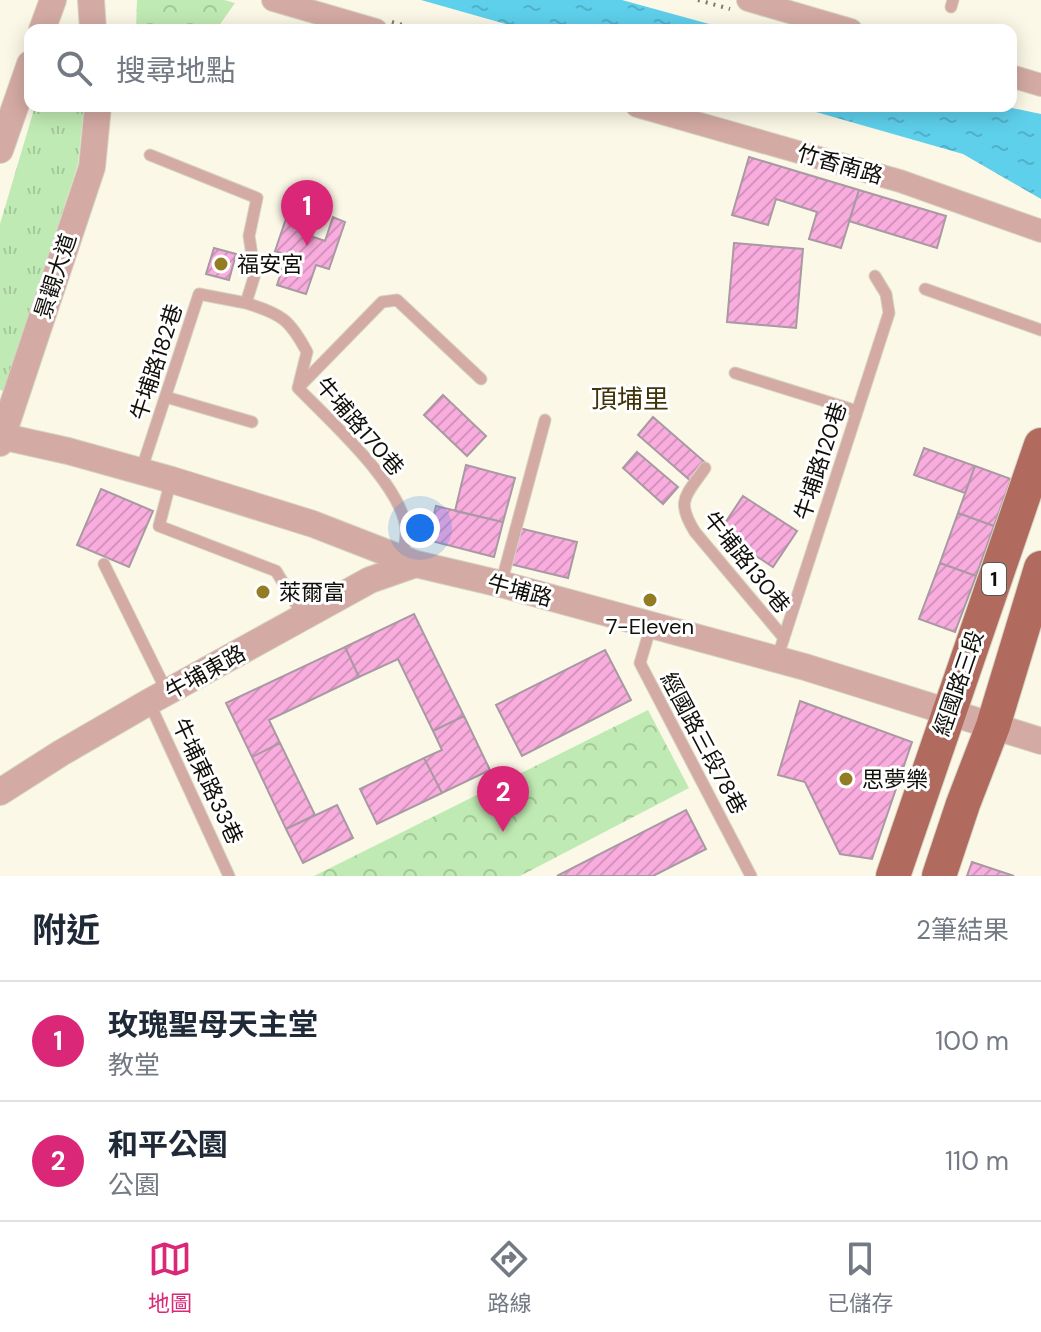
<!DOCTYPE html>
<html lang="zh-TW">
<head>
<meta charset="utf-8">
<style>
  body { margin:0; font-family:"DM Sans","Noto Sans TC",sans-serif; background:#f2f2f3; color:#1f2937 }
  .you { position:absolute; left:420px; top:528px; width:28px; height:28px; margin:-20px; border:6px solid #fff; border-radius:50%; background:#1a73e8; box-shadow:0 0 0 12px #1a73e833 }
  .badge { display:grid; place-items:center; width:52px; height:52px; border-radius:50%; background:#db2777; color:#fff; font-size:26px; font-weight:700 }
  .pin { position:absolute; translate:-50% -66px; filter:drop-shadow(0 2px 4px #0008) }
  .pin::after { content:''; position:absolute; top:42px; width:28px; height:24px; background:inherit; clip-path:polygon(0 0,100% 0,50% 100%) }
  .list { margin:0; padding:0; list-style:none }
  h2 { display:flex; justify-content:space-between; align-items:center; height:104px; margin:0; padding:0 32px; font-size:34px }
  h2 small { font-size:26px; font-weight:400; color:#747a83 }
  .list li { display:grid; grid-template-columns:52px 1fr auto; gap:24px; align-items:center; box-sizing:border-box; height:120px; padding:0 32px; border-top:2px solid #e0e1e3 }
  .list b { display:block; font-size:30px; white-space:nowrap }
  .list p { margin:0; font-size:26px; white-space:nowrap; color:#747a83 }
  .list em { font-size:26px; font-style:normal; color:#747a83 }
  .icon { flex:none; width:44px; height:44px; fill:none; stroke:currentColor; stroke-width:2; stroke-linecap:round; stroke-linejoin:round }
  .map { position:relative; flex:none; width:1041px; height:876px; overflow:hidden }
  .search { position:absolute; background:#fff; box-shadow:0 4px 20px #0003; left:24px; right:24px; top:24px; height:88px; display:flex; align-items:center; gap:20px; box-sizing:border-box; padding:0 28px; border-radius:16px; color:#747a83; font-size:30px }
  .sheet { height:344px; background:#fff }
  nav { display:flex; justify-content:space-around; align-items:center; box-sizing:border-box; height:112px; border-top:2px solid #e0e1e3; background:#fff; font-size:22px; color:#747a83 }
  nav a { display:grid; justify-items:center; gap:4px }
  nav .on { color:#db2777 }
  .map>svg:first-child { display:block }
  .grass { fill:url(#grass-tufts) }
  .forest { fill:url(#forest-crowns) }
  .water { fill:url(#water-ripples) }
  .building { fill:url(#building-hatch); stroke:#a899a2; stroke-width:2 }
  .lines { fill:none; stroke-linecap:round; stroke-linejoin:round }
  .service-casing { stroke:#d5d3c4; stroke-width:13 }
  .minor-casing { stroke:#d5d3c4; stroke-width:24 }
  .tertiary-casing { stroke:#d5d3c4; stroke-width:28 }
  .primary-casing { stroke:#d5d3c4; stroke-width:36 }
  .path { stroke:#7e7c71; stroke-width:4; stroke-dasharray:2 6; stroke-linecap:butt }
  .service { stroke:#d4aba4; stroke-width:11 }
  .minor { stroke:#d4aba4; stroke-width:22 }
  .tertiary { stroke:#d4aba4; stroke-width:26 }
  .primary { stroke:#b16a5e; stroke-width:34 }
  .poi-dot { fill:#937d24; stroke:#fff; stroke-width:3 }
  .labels { text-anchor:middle; stroke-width:6; stroke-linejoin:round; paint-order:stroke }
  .shield { fill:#fff; stroke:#585754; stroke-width:2 }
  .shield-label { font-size:20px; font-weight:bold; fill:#100f0a }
  .street-label { font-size:22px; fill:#100f0a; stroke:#fff }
  .poi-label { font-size:22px; fill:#100f0a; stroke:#fff; text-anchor:start }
  .quarter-label { font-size:26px; fill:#40350a; stroke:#fff }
</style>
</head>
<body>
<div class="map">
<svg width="1041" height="876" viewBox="0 0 1041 876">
  <defs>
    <pattern id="grass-tufts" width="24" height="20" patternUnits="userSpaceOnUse" patternTransform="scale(2)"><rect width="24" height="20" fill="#c0eab3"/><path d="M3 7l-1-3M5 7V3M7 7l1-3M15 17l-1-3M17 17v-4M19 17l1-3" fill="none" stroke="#a4c899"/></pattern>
    <pattern id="forest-crowns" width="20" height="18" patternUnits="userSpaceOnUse" patternTransform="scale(2)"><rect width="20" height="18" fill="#c0eab3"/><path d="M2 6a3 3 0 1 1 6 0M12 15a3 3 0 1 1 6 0" fill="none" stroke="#a4c899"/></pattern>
    <pattern id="water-ripples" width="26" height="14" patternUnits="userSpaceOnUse" patternTransform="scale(2)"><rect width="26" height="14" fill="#5ed0ec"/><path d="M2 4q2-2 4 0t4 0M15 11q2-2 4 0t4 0" fill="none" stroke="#51b1c9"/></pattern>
    <pattern id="building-hatch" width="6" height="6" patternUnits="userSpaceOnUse" patternTransform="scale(2)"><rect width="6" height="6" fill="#f9acde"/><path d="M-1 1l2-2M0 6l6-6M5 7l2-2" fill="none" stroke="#d493bd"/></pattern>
  </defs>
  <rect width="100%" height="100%" fill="#fbf8e7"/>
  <path class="grass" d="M35,106H84L78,164L4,391L0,390V224Z"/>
  <path class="forest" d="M137,0H224L235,3L216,30H136Z
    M648,710L689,788L520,876H314Z"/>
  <path class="water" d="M421,0H622L731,30H527Z
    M795,106H1003L1041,114V199L963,154Z"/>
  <path class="building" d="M749,157L859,190L841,248L809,239L817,212L776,199L768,225L732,215Z
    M859,190L946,216L937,248L849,221Z
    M291,204L307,209L299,232L325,241L333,217L345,222L329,269L316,265L306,294L277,285L287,255L275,251Z
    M734,243L803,249L796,328L727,322Z
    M214,248L236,254L229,280L206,274Z
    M443,395L486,436L467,456L424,415Z
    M653,417L707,464L692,482L638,435Z
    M924,448L975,466L965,493L914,475Z
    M637,452L678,487L663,504L623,468Z
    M466,465L515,478L503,522L455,511Z
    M975,466L1011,479L994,526L958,513Z
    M101,489L153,511L129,567L77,545Z
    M743,496L797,531L773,567L719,532Z
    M436,506L503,522L494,557L428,540Z
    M958,513L994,526L976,576L940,563Z
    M519,528L577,542L568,578L510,564Z
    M940,563L976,576L955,632L919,619Z
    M414,614L464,716L433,731L398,659L359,677L345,647Z
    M345,647L359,677L269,720L280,743L252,757L226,703Z
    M605,650L631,700L522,756L496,705Z
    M800,701L912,742L872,859L840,854L805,782L778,775Z
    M464,716L490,770L442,793L424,758L442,750L433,731Z
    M280,743L315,815L286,829L252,757Z
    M424,758L442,793L377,824L360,789Z
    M337,805L353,838L303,863L286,829Z
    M686,810L706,849L653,876H557Z
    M972,862L1014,876H967Z"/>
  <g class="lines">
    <g class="service-casing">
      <path id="service" d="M951,7L953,0
        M925,289L1041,330
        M246,303C282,314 290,320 307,352L298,388
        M735,373L857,411
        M298,388L382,302L397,300L481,379
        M298,388C328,419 407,489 406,533C406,541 403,550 402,558
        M166,397L252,422
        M705,468C686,496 675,500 695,532L784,638
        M141,471L199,294L246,303L255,274L249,236L257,198L150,155
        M171,480L159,526L276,571L304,617
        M104,564L167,692
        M501,584L545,420
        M651,626L640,663L751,876
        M777,659L889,313L886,294L875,276
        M149,702L229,876"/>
    </g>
    <g class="minor-casing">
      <path id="minor" d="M273,0L376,30
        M748,0L851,30
        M1011,76L1041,85
        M637,106L900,181L1041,231"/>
    </g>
    <g class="tertiary-casing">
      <path id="tertiary" d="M91,0L93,30
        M42,30L53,0
        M0,150L30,64
        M0,436L68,451L172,480L313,524L416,564L501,584L805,667L1041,741
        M0,443L92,167L98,106
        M0,792L61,753L149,702L370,580L416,564"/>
    </g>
    <g class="primary-casing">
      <path id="primary" d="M893,876L1041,445
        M939,876L963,804L993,726L1041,568"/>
    </g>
    <path class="path" d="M698,0L730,9
      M392,22L420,30"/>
    <use href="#service" class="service"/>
    <use href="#minor" class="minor"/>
    <use href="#tertiary" class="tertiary"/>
    <use href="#primary" class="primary"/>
  </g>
  <g class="poi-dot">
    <circle cx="221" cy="264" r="8"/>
    <circle cx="263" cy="592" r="8"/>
    <circle cx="650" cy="600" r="8"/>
    <circle cx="846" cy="779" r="8"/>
  </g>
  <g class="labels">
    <rect class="shield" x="982" y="563" width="24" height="32" rx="6"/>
    <g class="shield-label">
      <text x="994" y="586">1</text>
    </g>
    <g class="street-label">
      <text transform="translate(840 164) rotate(16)" y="8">竹香南路</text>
      <text transform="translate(55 276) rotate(-72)" y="8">景觀大道</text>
      <text transform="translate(156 362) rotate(-72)" y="8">牛埔路182巷</text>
      <text transform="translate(360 426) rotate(49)" y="8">牛埔路170巷</text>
      <text transform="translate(820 461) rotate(-72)" y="8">牛埔路120巷</text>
      <text transform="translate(747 562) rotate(51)" y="8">牛埔路130巷</text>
      <text transform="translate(520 590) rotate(15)" y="8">牛埔路</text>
      <text transform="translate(205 672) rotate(-29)" y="8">牛埔東路</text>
      <text transform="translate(958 683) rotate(-71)" y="8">經國路三段</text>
      <text transform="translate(704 743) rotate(62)" y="8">經國路三段78巷</text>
      <text transform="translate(208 781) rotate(65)" y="8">牛埔東路33巷</text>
    </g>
    <g class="poi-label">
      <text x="237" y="272">福安宮</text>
      <text x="279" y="600">萊爾富</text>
      <text x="650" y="634" text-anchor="middle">7-Eleven</text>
      <text x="862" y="787">思夢樂</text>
    </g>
    <g class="quarter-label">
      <text x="630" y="408">頂埔里</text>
    </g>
  </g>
</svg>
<div class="you"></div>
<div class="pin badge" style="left:307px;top:246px">1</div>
<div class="pin badge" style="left:503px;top:832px">2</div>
<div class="search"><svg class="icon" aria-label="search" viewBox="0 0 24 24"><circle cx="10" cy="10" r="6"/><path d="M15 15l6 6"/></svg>搜尋地點</div>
</div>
<section class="sheet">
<h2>附近<small>2筆結果</small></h2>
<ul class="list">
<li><span class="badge">1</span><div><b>玫瑰聖母天主堂</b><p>教堂</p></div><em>100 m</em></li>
<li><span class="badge">2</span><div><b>和平公園</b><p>公園</p></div><em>110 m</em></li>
</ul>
</section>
<nav>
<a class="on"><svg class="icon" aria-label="map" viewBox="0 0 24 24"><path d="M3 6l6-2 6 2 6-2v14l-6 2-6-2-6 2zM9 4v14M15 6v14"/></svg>地圖</a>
<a><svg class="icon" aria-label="directions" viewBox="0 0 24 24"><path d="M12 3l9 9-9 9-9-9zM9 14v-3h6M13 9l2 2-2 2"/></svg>路線</a>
<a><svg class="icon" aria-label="saved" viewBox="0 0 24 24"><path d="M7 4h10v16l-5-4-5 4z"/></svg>已儲存</a>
</nav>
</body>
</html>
